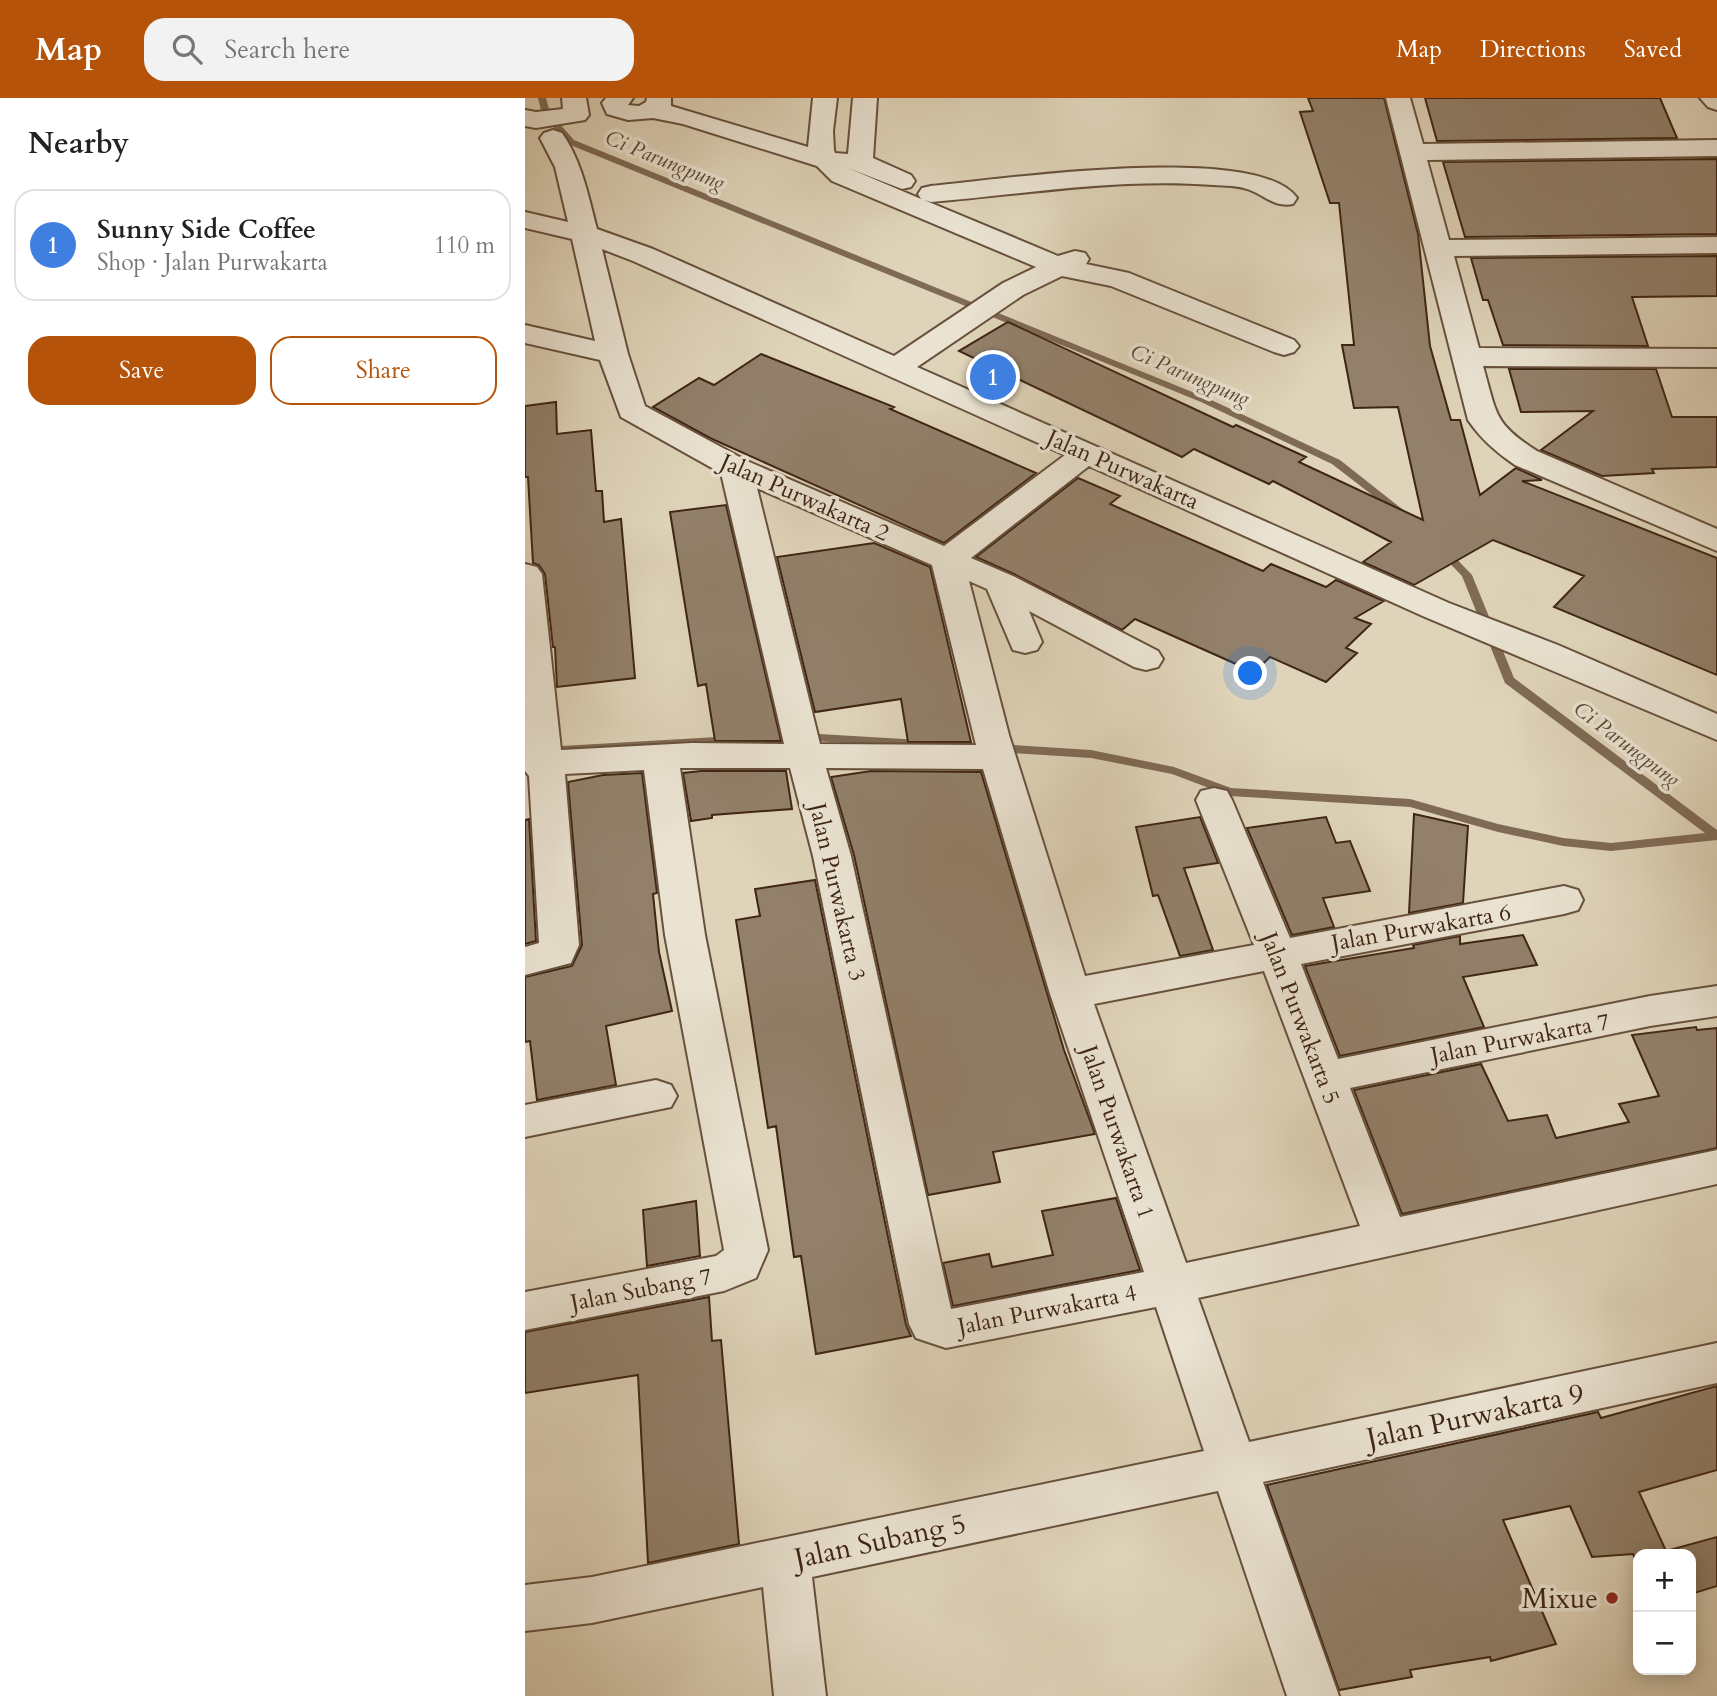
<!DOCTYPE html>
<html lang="en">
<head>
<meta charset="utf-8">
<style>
  body { margin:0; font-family:Cardo,serif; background:#f2f2f2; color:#222 }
  .controls { position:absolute; right:21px; bottom:21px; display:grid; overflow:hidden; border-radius:14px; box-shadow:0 4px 18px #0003 }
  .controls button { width:63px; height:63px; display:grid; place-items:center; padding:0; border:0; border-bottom:2px solid #e0e0e0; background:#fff; color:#222; font:35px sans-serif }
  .you { position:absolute; left:726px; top:576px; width:24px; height:24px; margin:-18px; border:5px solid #fff; border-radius:50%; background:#1a73e8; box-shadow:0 0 0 10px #1a73e833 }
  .badge { display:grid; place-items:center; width:46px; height:46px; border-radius:50%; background:#b45309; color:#fff; font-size:23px; font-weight:700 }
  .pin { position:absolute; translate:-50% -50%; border:4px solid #fff; box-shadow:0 2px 7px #0006 }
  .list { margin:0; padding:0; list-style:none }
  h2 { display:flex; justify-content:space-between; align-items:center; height:91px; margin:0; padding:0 28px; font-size:30px }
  h2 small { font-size:23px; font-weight:400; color:#767676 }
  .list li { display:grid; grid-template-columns:46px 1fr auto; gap:21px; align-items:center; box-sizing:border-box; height:112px; margin:0 14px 14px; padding:0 14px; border:2px solid #e0e0e0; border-radius:21px }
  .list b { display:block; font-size:26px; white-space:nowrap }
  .list p { margin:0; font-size:23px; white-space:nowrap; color:#767676 }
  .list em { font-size:23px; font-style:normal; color:#767676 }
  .actions { display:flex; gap:14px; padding:21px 28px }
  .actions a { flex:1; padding:16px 0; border:2px solid #b45309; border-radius:21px; text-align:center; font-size:24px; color:#b45309 }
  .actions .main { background:#b45309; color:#fff }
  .icon { flex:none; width:38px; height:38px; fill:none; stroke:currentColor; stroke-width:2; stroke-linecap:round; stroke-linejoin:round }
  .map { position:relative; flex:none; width:1192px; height:1598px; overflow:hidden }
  header { display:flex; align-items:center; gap:42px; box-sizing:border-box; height:98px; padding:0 35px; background:#b45309; color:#fff }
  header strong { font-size:33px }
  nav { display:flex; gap:38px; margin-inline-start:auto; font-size:24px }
  .search { width:490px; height:63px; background:#f2f2f2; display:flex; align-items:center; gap:18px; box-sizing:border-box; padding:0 24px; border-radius:21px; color:#767676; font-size:26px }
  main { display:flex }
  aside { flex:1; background:#fff }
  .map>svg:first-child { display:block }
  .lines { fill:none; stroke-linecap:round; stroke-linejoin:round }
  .stream { fill:#7f6a55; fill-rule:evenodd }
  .building { fill:#92806a; stroke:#3f2514; stroke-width:2 }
  .minor-casing { stroke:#67513d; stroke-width:4 }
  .minor { fill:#eae3d2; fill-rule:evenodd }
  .poi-dot { fill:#8f2418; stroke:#eae3d2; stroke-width:2.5 }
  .labels { text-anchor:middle; stroke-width:7; stroke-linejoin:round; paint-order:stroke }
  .far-water-label { font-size:21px; font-style:italic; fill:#5f4835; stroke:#eae3d2 }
  .street-label { font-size:23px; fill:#3f2514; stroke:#eae3d2 }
  .near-street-label { font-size:28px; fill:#3f2514; stroke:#eae3d2 }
  .near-poi-label { font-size:28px; fill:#3f2514; stroke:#eae3d2; text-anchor:end }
</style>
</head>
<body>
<header>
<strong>Map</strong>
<div class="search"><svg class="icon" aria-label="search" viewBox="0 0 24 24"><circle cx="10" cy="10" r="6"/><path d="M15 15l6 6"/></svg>Search here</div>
<nav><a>Map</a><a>Directions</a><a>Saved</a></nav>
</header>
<main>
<aside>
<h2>Nearby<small></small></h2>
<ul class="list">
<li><span class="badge" style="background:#3f7fe0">1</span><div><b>Sunny Side Coffee</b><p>Shop · Jalan Purwakarta</p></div><em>110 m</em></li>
</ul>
<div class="actions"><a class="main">Save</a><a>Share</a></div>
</aside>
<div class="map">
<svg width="1192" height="1598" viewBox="0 0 1192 1598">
  <rect width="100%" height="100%" fill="#dfd4b9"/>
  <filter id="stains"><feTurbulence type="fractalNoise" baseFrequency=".00286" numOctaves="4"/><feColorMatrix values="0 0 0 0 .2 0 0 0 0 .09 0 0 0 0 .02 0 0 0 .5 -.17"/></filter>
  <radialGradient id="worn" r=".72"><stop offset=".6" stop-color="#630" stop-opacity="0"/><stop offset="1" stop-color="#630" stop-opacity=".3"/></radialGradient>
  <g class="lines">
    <path class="stream" d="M13,0H21L25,15L49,42L682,300L815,362L891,422L886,425L882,424L807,366L676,304L43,46L17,16Z
      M919,451L923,452L947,477L989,580L1192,732V742L1086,753L1038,748L973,734L885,709L705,698L647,676L566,660L472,654L466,650L472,646L566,652L649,669L706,690L885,701L973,726L1038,740L1086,745L1180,735L980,585L937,478L914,454Z
      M277,635L430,644L436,648L430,652L273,642L271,639L273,636Z
      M209,638L213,639L215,642L213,645L19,657L0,653V645L19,649Z"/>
  </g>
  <path class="building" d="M783,0H859L893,136L905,248L926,322H935L955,397L991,370L1017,382L997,383L1192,460V577L1029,509L1059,478L968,442L889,487L838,464L866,444L748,383L744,386L669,351L657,359L434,253L483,224L708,329L711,327L781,359L774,364L898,422L873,309L829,310L817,247H829L814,105H805L775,14L788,13Z
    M900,0H1135L1152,40L912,43Z
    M1192,61V136L940,139L918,64Z
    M1192,158V198L1107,199L1123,248L978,247L963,202H958L946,160Z
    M236,256L369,309L365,311L511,375L419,445L185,340L128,309L174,280L189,287Z
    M984,271H1131L1147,319H1192V369L1127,371L1129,375L1077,378L1016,352L1068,313L996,314Z
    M31,304L32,336L66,332L71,393H77L79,424L96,421L110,580L32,589L30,549H28L20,476L14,467L8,465L3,379H0V308Z
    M553,380L595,398L585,406L738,473L746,466L801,489L811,482L859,503L830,520L846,526L821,550L832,555L801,584L745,559L729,574L610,521L597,532L489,476L451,459Z
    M201,407L256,643H190L181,586L173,588L145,414Z
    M349,445L405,469L446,644H383L376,601L290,614L252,459Z
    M176,673H261L267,711L187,717V720L166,723L158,675Z
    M346,673L456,674L539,952L570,1036L468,1054L475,1084L403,1097L329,757L306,679Z
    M117,675L132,795L128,796L134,854L147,913L81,928L91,987L12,1002L5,943L0,944V879L47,868L57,847L43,684L78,677Z
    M889,716L943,728L938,805L884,815Z
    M675,719L693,765L659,770L688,852L655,858L633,797L628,798L611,729Z
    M801,719L811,745L825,743L845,793L798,800L809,829L767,837L722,730Z
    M4,721L11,843L0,846V722Z
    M290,782L381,1227L386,1238L291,1256L276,1158L269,1159L251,1028L243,1030L211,822L235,818L230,791Z
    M998,837L1012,867L938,879L959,929L815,958L780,868L889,850L888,847L935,838V846Z
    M1171,929L1172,932L1192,930V1050L877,1116L829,992L956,966L983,1023L1022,1017L1031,1040L1104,1024L1094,1006L1134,998L1107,937Z
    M591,1100L615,1172L428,1208L418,1165L464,1156L467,1169L528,1157L517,1113Z
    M171,1103L175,1158L122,1168L118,1112Z
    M184,1199L187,1243L196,1242L214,1446L123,1465L113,1277L0,1295V1234Z
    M1192,1288V1372L1114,1394L1141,1453L1192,1439V1488L1166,1496V1456H1113V1467L1108,1456L1067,1459L1045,1408L978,1422L1031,1546L966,1563L965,1559L885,1572L887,1579L814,1592L742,1387L1073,1314L1076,1320Z"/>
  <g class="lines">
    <g class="minor-casing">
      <path id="minor" d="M37,0H61L64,17L60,22L11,30L0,28V12L11,14L38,11Z
        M81,0H108L103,7L114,8L121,4L122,0H146V8L283,49L288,0H312L308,33L309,52L310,55L323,56L328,0H352L348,60L386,77L390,83L386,89L377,91L323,70L396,101L393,96L397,90L406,88C473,82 733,43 772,100L768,106C750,110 741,98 725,92C713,87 700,88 688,87C594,80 499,96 406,104L399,102L533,158L550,153L560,155L564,161L561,166L604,175L769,242L774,248L769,254L759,257L749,254L586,188L537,178L498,197L392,269L924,505L1033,547L1192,616V642L900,519L564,368L446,460L488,478L633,553L638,561L633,569L621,572L609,569L504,513L517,544L512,552L500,555L488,552L462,491L444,483L484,637L560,878L729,847L671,702L676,693L689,690L702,693L707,702L765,840L1039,788L1053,792L1058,802L1053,812L1039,816L776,866L813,961L1125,898L1192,888V918L1125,928L825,990L875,1119L1192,1052V1086L673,1200L724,1344L1192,1245V1285L738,1384L814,1598H762L693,1393L287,1479L301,1598H249L238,1489L67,1525L0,1533V1487L67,1479L679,1353L631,1209L421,1250L391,1240L384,1226L288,758L265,670H155L180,837L243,1152L231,1180L199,1193L0,1232V1194L191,1158L199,1152L140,837L119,672L40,676L54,847L46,865L0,877V849L14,845L4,678L0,673V466L12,469L17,476L36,652L167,645L259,646L196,375L96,319L75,262L0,245V227L70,243L47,141L0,130V114L43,124L30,69L15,40L19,35L28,32L37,35C57,64 63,97 72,131L128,151L369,258L478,185L511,169L307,83L292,68L158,26L128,20L103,22L82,16L77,5ZM77,151L108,163L540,357L419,448L222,363L120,308L103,256ZM232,390L407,467L451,647L295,646ZM301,670L458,671L525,896L619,1174L426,1211L326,758ZM739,873L835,1128L661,1165L569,906Z
        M861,0H885L898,46L1192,42V58L902,62L924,142L1192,139V155L929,158L954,250L1192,251V269L958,268C972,316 968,325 1012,353L1192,431V453L990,367C971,354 956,341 943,322Z
        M1175,0H1192V12L1183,9Z
        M131,982L146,987L152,998L146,1009L0,1039V1007Z"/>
    </g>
    <use href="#minor" class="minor"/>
  </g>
  <circle class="poi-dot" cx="1087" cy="1500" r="7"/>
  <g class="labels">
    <g class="far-water-label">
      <text transform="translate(140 62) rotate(22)" y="7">Ci Parungpung</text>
      <text transform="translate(665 277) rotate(23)" y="7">Ci Parungpung</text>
      <text transform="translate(1102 646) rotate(37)" y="7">Ci Parungpung</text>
    </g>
    <g class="street-label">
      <text transform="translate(598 371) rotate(24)" y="8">Jalan Purwakarta</text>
      <text transform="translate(280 399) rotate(24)" y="8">Jalan Purwakarta 2</text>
      <text transform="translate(313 794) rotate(77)" y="8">Jalan Purwakarta 3</text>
      <text transform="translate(896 829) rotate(-10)" y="8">Jalan Purwakarta 6</text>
      <text transform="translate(776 920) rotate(69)" y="8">Jalan Purwakarta 5</text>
      <text transform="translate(995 940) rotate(-11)" y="8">Jalan Purwakarta 7</text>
      <text transform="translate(593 1034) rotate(71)" y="8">Jalan Purwakarta 1</text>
      <text transform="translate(116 1191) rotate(-11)" y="8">Jalan Subang 7</text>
      <text transform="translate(522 1211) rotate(-11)" y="8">Jalan Purwakarta 4</text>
    </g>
    <g class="near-street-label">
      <text transform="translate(950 1317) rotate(-12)" y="10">Jalan Purwakarta 9</text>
      <text transform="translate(355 1442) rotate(-12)" y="10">Jalan Subang 5</text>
    </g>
    <g class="near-poi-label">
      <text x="1073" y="1510">Mixue</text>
    </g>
  </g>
  <rect width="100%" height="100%" filter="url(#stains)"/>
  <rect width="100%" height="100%" fill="url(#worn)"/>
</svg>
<div class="controls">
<button>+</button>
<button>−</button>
</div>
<div class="you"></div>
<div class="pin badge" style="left:468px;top:279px;background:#3f7fe0">1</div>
</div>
</main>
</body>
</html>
